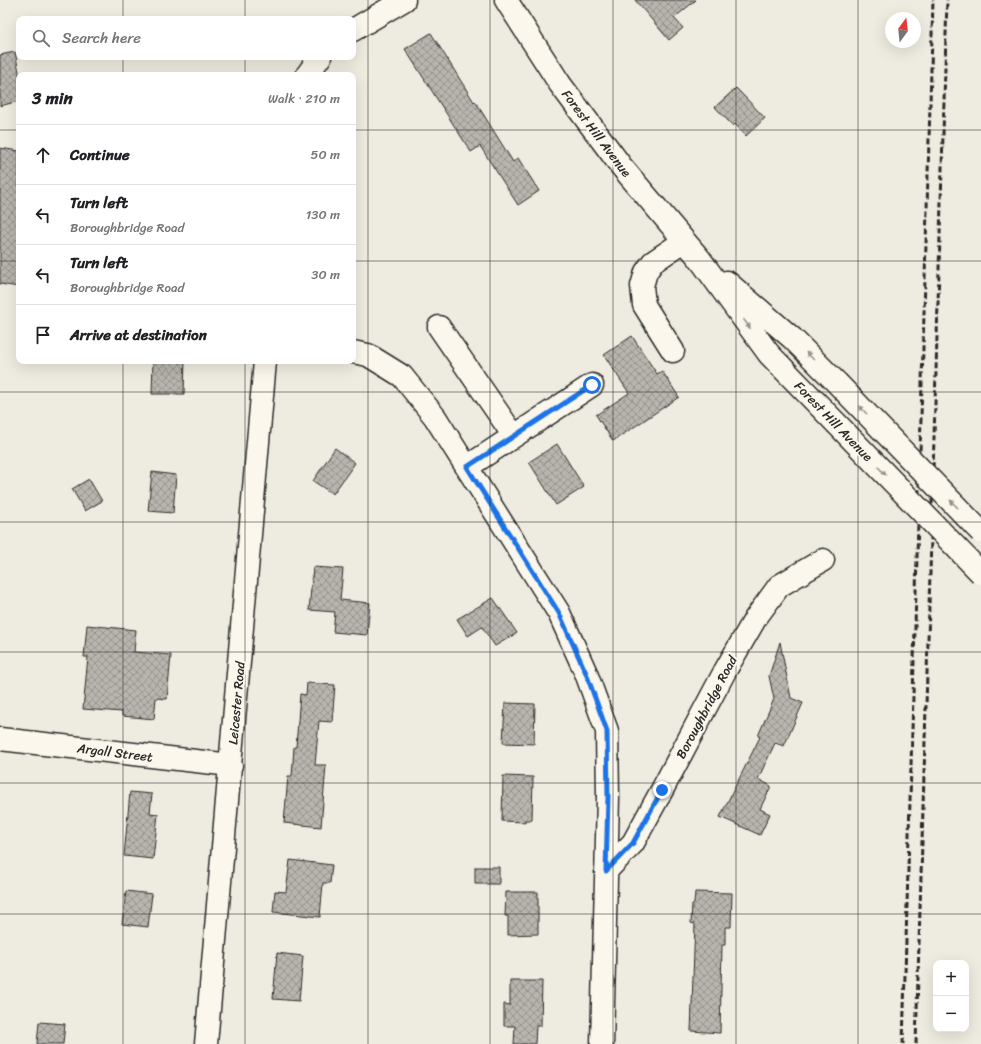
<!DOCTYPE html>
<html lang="en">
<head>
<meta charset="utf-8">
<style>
  body { margin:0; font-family:Sriracha,sans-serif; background:#f6f6f6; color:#202124 }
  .controls { position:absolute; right:12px; bottom:12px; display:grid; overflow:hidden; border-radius:8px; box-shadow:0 4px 16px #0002 }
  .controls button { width:36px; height:36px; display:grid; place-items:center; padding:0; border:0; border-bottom:1px solid #e0e0e0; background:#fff; color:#202124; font:20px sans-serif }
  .compass { position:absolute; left:885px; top:12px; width:36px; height:36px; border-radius:50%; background:#fff; box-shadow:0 4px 16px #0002; rotate:15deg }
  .stop { position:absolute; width:12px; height:12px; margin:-9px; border:3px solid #1a73e8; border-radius:50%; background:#fff }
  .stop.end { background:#1a73e8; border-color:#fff; box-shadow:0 1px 4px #0008 }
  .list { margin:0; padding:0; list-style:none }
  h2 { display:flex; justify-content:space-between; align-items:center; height:52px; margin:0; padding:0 16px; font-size:17px }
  h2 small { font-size:13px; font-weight:400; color:#757577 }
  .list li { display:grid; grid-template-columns:26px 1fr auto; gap:12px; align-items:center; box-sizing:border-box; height:60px; padding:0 16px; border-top:1px solid #e0e0e0 }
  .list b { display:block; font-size:15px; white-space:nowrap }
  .list p { margin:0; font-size:13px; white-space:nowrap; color:#757577 }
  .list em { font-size:13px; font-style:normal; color:#757577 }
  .icon { flex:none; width:22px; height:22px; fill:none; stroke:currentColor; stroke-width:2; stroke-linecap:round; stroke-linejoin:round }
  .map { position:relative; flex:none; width:981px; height:1044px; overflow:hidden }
  .search { position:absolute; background:#fff; box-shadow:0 4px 16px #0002; left:16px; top:16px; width:340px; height:44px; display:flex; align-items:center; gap:10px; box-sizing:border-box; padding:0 14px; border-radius:8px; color:#757577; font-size:15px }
  .panel { position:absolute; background:#fff; box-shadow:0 4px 16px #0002; left:16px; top:72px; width:340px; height:292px; border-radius:8px }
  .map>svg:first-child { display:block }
  .building { fill:url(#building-cross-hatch); stroke:#2b2b2b }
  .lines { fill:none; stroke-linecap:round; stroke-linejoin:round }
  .minor-casing { stroke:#2b2b2b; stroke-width:25 }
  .major-casing { stroke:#2b2b2b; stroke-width:25 }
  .minor { stroke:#fbf7ec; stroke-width:22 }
  .major { stroke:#fbf7ec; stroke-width:22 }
  .rail { stroke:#2b2b2b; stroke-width:3; stroke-dasharray:6 3; stroke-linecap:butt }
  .major-bridge-casing { stroke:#2b2b2b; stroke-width:25; stroke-linecap:butt }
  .major-bridge { stroke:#fbf7ec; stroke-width:22 }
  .oneway { fill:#93918c }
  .route { stroke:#1a73e8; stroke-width:5 }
  .grid { fill:none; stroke:#2b2b2b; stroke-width:1; stroke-opacity:0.55 }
  .labels { text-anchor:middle; stroke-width:4; stroke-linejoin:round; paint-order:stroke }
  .street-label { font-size:13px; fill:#2b2b2b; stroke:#fbf7ec }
</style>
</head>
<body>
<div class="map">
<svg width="981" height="1044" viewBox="0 0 981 1044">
  <defs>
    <pattern id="building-cross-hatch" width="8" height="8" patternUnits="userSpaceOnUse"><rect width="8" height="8" fill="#b8b5ae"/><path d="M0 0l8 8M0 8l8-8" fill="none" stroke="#96938e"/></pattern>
  </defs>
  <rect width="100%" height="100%" fill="#eeebe0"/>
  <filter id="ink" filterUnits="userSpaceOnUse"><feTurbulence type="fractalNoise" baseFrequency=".025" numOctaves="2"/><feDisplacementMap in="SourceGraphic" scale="8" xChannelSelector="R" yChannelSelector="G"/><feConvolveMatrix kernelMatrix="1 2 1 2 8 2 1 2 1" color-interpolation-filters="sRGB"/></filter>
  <g filter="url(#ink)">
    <path class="building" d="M635,0H696L674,18L683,28L669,40Z
      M431,33L474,102L475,101L513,162L518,158L539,191L518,205L480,146L471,152L405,49Z
      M15,52L19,72V101L0,106V55Z
      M736,88L765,118L746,136L735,124L733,126L715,107Z
      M0,148L19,151V287L0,284Z
      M632,336L657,374L662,371L679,397L613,441L596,415L629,393L604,355Z
      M153,361H185L184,394H152Z
      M557,444L584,487L556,505L529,462Z
      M335,448L355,463L333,494L313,481Z
      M152,472L176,475L173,513L148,511Z
      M89,479L102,501L85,511L72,489Z
      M313,567L343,569L340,600L370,603L367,635L333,632L335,612L309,610Z
      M493,598L517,633L495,646L482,627L468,636L457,619Z
      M87,625L136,630L134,652L171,655L167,699L156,698L154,719L122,716V712L83,709L88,657H84Z
      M780,642L791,698L803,703L784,746L775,743L758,779L771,786L760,809L770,814L760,835L720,817L760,737L758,736L774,699L769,676Z
      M307,683L335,685L332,722L319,721L315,765H326L321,827L284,823L288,776H292L294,747H296L300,694L306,695Z
      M505,703L535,704L534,744L503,743Z
      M503,776L533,777L532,820H525V822L502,821Z
      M130,792L152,794L150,813L158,814L153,859L124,856Z
      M290,860L332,865L330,883H323L320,917L273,912L275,891L286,892Z
      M475,867H499V884H475Z
      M126,891L152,894L148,927L122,924Z
      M506,892H538V934L508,935V916H505Z
      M695,892L732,893L731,927H725V945H722L720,1033L691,1031L695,924L691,923L692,904H694Z
      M277,953L303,956L299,1001L273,999Z
      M510,981H542L541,1026H536L535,1044H514L515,1026H504V1004L510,1005Z
      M39,1022L65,1024L63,1044H37Z"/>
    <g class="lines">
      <g class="minor-casing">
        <path id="minor" d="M353,30L404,0
          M307,75L320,57
          M439,327L514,436
          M673,351L644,305L642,286L646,272L653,262L684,241
          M353,352L368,355L402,376L435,417L559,613L586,673L607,731L608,797L602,1044
          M467,467L592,385
          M0,739L231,765
          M606,871L633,843L662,790L725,671L755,619L779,586L823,560
          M206,1044L265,361"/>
      </g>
      <g class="major-casing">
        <path id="major" d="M506,0L560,84L621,166L699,258L769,354L836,423
          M727,282L792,338L837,383"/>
      </g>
      <use href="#minor" class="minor"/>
      <use href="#major" class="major"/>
      <path class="rail" d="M903,1044L933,0
        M916,1044L947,0"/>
      <g class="major-bridge-casing">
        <path id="major-bridge" d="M837,383L981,532
          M836,423L981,573"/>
      </g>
      <use href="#major-bridge" class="major-bridge"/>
    </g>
    <defs><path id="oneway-solid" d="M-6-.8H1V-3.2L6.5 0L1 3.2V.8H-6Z"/></defs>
    <g class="oneway">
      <use href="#oneway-solid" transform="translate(747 324) rotate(54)"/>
      <use href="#oneway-solid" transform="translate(810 356) rotate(-135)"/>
      <use href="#oneway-solid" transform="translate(863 410) rotate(-134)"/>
      <use href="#oneway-solid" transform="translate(882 471) rotate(46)"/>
      <use href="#oneway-solid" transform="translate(954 504) rotate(-134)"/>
    </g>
  </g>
  <g class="lines" filter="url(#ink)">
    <path class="route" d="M592,385L467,467L559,613L586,673L607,731L608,797L606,871L633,843L662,790"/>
  </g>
  <path class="grid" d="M123,0V19M245,0V19M368,0V1044M490,0V1044M613,0V1044M736,0V1044M858,0V1044M123,57V75M245,57V75M0,130H19M353,130H981M0,261H19M353,261H981M123,361V1044M245,361V1044M0,392H981M0,522H981M0,652H981M0,783H981M0,914H981"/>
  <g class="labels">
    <g class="street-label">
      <text transform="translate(597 133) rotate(53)" y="5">Forest Hill Avenue</text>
      <text transform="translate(834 421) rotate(46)" y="5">Forest Hill Avenue</text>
      <text transform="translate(236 703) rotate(-85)" y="5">Leicester Road</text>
      <text transform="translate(706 707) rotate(-62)" y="5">Boroughbridge Road</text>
      <text transform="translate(115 752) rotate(7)" y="5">Argall Street</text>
    </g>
  </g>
</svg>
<div class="controls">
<button>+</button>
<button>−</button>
</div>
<svg class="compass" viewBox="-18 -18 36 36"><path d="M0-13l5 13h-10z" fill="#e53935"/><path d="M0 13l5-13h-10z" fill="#757577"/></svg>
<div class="stop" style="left:592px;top:385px"></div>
<div class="stop end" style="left:662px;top:790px"></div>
<div class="search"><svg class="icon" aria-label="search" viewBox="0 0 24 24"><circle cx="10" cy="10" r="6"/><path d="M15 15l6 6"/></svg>Search here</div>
<section class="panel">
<h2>3 min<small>Walk · 210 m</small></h2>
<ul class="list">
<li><svg class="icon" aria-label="ahead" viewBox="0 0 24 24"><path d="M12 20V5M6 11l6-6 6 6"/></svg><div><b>Continue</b></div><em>50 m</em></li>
<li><svg class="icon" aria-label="left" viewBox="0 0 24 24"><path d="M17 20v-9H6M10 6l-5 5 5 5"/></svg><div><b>Turn left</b><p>Boroughbridge Road</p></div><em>130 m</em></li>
<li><svg class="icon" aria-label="left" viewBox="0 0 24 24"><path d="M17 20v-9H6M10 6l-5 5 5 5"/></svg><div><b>Turn left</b><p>Boroughbridge Road</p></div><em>30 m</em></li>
<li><svg class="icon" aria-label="arrive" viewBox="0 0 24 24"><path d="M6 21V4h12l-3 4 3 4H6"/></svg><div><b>Arrive at destination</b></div></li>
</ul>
</section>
</div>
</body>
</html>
